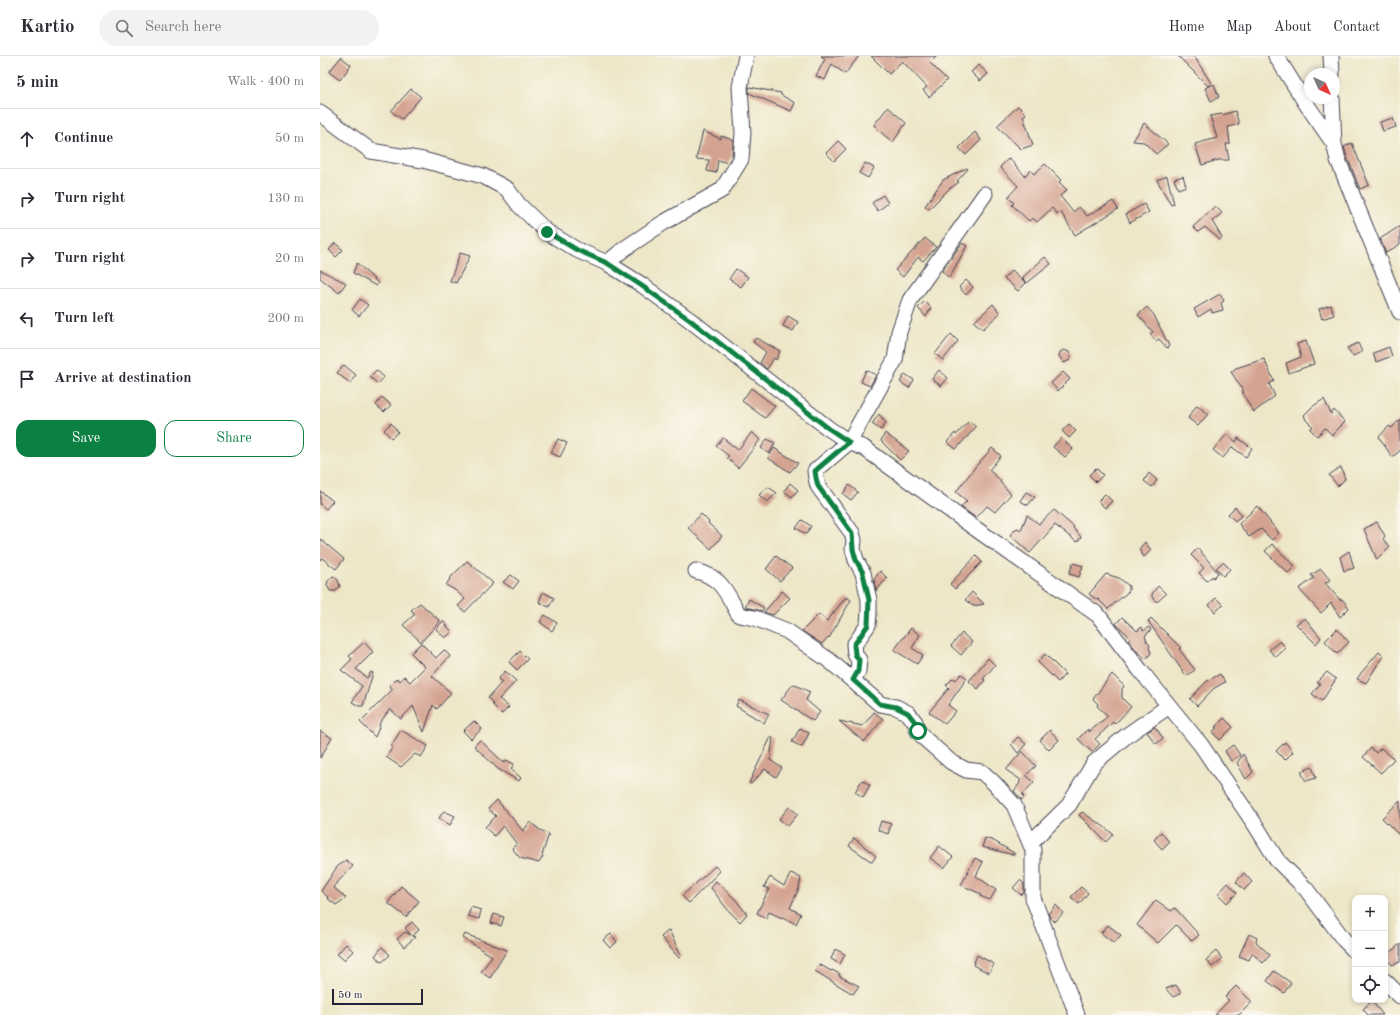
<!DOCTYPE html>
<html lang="en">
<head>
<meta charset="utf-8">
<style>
  body { margin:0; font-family:"Old Standard TT",serif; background:#f2f2f3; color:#2b2b33 }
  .controls { position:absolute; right:12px; bottom:12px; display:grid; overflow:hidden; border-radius:8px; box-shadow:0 2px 6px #0003 }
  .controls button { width:36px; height:36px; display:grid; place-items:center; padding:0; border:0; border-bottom:1px solid #e1e1e2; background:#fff; color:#2b2b33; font:20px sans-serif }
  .compass { position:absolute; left:984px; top:12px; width:36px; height:36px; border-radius:50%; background:#fff; box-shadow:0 2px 6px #0003; rotate:135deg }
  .scale { position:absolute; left:12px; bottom:10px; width:91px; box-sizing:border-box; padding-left:4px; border:2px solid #22223b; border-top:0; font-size:11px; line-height:14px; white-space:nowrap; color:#22223b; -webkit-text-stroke:3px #fbf7ec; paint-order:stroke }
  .stop { position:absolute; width:12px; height:12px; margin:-9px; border:3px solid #0b8043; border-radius:50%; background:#fff }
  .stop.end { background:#0b8043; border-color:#fff; box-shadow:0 1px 4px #0008 }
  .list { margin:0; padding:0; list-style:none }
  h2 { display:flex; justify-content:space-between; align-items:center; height:52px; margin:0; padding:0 16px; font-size:17px }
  h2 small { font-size:13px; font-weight:400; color:#7c7c81 }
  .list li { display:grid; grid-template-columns:26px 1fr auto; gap:12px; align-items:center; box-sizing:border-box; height:60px; padding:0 16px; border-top:1px solid #e1e1e2 }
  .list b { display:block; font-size:15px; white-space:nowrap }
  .list em { font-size:13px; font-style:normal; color:#7c7c81 }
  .actions { display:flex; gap:8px; padding:12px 16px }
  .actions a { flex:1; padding:9px 0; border:1px solid #0b8043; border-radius:12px; text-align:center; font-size:14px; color:#0b8043 }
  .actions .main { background:#0b8043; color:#fff }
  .icon { flex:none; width:22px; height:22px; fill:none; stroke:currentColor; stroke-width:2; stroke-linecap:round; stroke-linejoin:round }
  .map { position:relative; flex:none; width:1080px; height:959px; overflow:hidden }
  header { display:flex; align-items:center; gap:24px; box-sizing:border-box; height:56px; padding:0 20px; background:#fff; border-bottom:1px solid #e1e1e2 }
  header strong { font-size:19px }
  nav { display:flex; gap:22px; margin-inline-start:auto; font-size:14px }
  .search { width:280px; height:36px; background:#f2f2f3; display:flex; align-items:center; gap:10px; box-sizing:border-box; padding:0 14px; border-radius:22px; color:#7c7c81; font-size:15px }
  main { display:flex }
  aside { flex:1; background:#fff }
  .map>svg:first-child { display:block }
  .building { fill:#d4a290 }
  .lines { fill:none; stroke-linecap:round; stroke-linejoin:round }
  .street-casing { stroke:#403f50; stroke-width:17 }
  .street { stroke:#fff; stroke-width:15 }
  .route { stroke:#0b8043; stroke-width:5 }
</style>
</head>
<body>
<header>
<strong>Kartio</strong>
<div class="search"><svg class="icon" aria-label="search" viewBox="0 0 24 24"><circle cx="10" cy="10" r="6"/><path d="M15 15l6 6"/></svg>Search here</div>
<nav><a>Home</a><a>Map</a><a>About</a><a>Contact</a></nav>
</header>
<main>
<aside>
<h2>5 min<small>Walk · 400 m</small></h2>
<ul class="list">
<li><svg class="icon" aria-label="ahead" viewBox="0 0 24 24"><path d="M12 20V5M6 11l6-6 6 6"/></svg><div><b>Continue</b></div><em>50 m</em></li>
<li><svg class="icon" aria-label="right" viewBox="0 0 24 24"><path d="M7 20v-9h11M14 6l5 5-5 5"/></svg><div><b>Turn right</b></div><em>130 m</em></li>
<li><svg class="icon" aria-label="right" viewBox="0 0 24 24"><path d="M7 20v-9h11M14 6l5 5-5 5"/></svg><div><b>Turn right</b></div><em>20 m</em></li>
<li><svg class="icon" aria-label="left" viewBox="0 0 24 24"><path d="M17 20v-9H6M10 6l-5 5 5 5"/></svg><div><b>Turn left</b></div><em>200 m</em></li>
<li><svg class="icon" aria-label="arrive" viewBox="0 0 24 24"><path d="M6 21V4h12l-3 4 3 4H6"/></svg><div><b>Arrive at destination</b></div></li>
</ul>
<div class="actions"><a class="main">Save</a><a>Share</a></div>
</aside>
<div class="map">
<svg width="1080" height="959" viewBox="0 0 1080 959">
  <rect width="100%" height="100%" fill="#fbf7ec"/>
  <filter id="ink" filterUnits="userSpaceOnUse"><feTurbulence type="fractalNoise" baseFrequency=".025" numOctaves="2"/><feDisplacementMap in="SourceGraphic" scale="8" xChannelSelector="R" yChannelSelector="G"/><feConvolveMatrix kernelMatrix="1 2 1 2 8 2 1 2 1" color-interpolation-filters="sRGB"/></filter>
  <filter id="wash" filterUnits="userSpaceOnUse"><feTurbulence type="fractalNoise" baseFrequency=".012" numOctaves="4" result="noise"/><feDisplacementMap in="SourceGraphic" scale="16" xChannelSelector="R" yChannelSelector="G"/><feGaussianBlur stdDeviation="0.9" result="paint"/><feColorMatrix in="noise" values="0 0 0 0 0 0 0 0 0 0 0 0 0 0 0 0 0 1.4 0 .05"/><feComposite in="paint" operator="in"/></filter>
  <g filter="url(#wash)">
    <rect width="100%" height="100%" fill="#ede6c7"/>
    <g id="blocks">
      <path class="building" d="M501,0H539L525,18L512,8L505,24L496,20L505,3Z
        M551,0H617L610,7L627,24L609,41L603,34L607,31L582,5L569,18Z
        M858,0H874L891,27L888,30Z
        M21,1L31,9L20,24L9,16Z
        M659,9L668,18L660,25L651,16Z
        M894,28L899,41L891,45L885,32Z
        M429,31L461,37V39L475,47L471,55L429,37Z
        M91,33L101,41L82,63L71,55Z
        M698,50L706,58L703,60L713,89L701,93L677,70Z
        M568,51L586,67L573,86L565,80L554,69Z
        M915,55L919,68L908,71L910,88H906L909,104H898L882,109L875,88L897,82L890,60L902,58V59Z
        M1073,62L1076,71L1063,75L1060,66Z
        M824,67L848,88L836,98L824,86L813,85Z
        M383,75L401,83V80L413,84L412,100L408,107L398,104L396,117L387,115L389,104L376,103Z
        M655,76L661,84L646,99L639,92Z
        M518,85L526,93L514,105L506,97Z
        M1032,87L1049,129L1040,133L1027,101L1024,91Z
        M689,102L705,120L710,114L714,118L725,108L741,124L739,126L747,134L740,140L753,156L759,151L767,160L793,145L798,153L755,179L740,155L737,158L732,152L717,166L713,162L709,165L692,149L694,147L688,141L698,130L680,111Z
        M545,107L554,112L548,122L539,117Z
        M647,112L648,113L637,125L639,126L631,132V131L609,153L605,150L623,124Z
        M847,120L854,148L851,149L837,124Z
        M863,120L866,130L858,133L854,123Z
        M563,139L568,147L558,155L552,147Z
        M824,148L829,156L810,167L806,158Z
        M895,150L902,157L892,165L902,182L900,184L885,171L878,176L873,171Z
        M1080,170V188L1066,197L1060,183Z
        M605,182L616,191L603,205L598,201L583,221L575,214Z
        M15,187L23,194L16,201L9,194Z
        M642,187L647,190L629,222L622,215Z
        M140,197L150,200L136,227L130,225Z
        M725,201L731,208L707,227L702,222Z
        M37,207L58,227L56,230L33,217Z
        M416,213L428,221L421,231L409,223Z
        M0,214L26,227L19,237L0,222Z
        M692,214L706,227L698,235L684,222Z
        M646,224L653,231L646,239L639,231Z
        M900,238L904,245L901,247L903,254L892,257L891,253L878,261L874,253Z
        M40,243L48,249L39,260L32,254Z
        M605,245L611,252L606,261L598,252Z
        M673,248L680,257L663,273L654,266Z
        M1011,249L1014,259L1002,263L999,253Z
        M827,251L834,259L849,290L847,292L839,283L836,285L830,278L833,276L818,259Z
        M468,260L478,266L473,275L463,270Z
        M631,278L638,285L623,304L615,298Z
        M436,282L460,295L456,304L454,302L447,313L440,307L446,296L433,286Z
        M986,285L994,308L969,317L966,307L981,301L977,288Z
        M1038,287L1042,296L1033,300L1027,292Z
        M1069,291L1072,300L1056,306L1053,297Z
        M744,294L749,296L751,300L750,304L744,307L739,300L740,296Z
        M944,303L954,325L949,328L955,340L934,356L928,347L922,335L923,334L911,316L916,312Z
        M24,309L36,319L30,327L17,317Z
        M56,314L64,321L58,328L50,321Z
        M546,314L556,319L550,330L541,326Z
        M619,314L628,322L621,330L612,323Z
        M743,316L750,323L738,335L731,327Z
        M585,318L594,324L589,332L580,326Z
        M431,332L455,350L445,362L422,345Z
        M62,341L71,349L64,356L56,349Z
        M1004,343L1011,358L1014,354L1025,366L1012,379L1005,372L997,380L990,373L993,371L986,364L984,359L992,351Z
        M877,349L888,358L878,370L868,362Z
        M559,358L566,367L561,374L552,368Z
        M1080,363V395L1072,401L1059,381L1069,370L1072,372Z
        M649,365L656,371L636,393L627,386L635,377L636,379Z
        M71,367L78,376L71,382L64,374Z
        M749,368L756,375L749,382L742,375Z
        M432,376L440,384L418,412L407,402L409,400L396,390L403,382L418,394Z
        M565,377L589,395L580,404L561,385Z
        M907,378L916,386L918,382L932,392L926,401L912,391L913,390L903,402L893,394Z
        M741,382L753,393L745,401L733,391Z
        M238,383L247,387L240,401L231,397Z
        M447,383L455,387L449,398L441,392Z
        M454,392L478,407L470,416L448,402Z
        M672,392L681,400L669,414L681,425L680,426L691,438L675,456L667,450L656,462L641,451L647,445L636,436L656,410Z
        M1021,411L1025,423L1018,430L1009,419Z
        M776,412L783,419L776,426L769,419Z
        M829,417L837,424L832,431L824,425Z
        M470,427L478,434L472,441L464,435Z
        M529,429L538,436L531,444L523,438Z
        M448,431L457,437L447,446L439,439Z
        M0,435L13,445L6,453L0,448Z
        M706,436L715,441L708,449L700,445Z
        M785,438L792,445L785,452L778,445Z
        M937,450L959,477L952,484L941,473L929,481L919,468Z
        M915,451L922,459L915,465L908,458Z
        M734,454L754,471L753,472L761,481L757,486L735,469L710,497L690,479L697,472L701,474L707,459L719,468Z
        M381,458L389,466L388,467L402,480L391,493L368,472Z
        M482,464L491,470L486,478L476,472Z
        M1057,466L1065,480L1063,483L1070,491L1057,504L1044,473Z
        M0,483L24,503L16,513L2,502L0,504Z
        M825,486L831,494L824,501L819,493Z
        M952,488L975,510L968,517L945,495Z
        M878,492L898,517L893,522L892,520L887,525L879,517L884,512L871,499Z
        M1029,495L1034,512L1024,515L1020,501Z
        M456,500L472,512L460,525L446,513Z
        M656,500L662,506L649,519L643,527L642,526L635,533L630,528Z
        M147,505L173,527L145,556L138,550L145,543L135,534L126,529L132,520Z
        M903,506L910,513L903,520L896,512Z
        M753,507L763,510L759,521L749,518Z
        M1001,513L1010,524L1005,527L1020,544L1022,543L1029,552L1020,561L1011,547L1001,557L979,533L994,522L991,519Z
        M560,515L567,522L556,535L554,523Z
        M786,518L799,522L809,530V535L788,553L778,543L777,544L769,538Z
        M191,519L199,525L193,533L183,526Z
        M13,520L18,524L20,530L16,535H10L7,529L8,525Z
        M838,530L846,538L837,546L832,541V538Z
        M462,535L470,542L453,559L444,556Z
        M223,536L234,542L229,551L219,546Z
        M652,536L664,548L653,550L645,544Z
        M526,541L531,544L509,582L508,581L502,588L482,575L499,558L507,565Z
        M896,542L903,549L895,556L889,549Z
        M429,543L444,552L442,555L425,551Z
        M100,547L120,565L101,586L83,569L95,558L91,554Z
        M225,559L237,567L232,575L220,566Z
        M802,561L817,575L822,571L823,575L829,571L831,574L825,580L827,586L830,589L829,591L831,597L826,603L818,596L808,584L811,582L796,568Z
        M831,562L861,592L859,593L875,614L866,620L828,565Z
        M985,562L1001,582L996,588L976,568Z
        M123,565L132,576L125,582L116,573Z
        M591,572L600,579L592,592L603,599L597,608L574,594Z
        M1017,573L1029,586L1017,598L1005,585Z
        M642,577L652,586L641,599L631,590Z
        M960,585L966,592L956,601L949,594Z
        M44,586L53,596L36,613L47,622L51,616L53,617L43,650H39L32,646L42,630L21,614L32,603L29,600Z
        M101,587L116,602L124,594L130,600L112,620L131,637L117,653L113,649L104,676L93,650L81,663L70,653L59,668L60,669L55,681L40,666L73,633L69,630L77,622L80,625L84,620L90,626L105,611L91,597Z
        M200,595L208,603L197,614L189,606Z
        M1059,596L1063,600L1046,627L1037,623L1041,617Z
        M725,598L745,618L738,626L718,606Z
        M668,602L675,609L663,623L665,624L658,633L649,625Z
        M185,615L196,625L179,643L189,651L182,658L172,648L173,647L168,642L182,626L178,623Z
        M1007,616L1016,623L1002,645L992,638L1000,628L997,626Z
        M641,618L647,622L628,649L636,655L625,668L609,656L629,632L626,629L633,622L636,624Z
        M792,618L804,630L802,633V642L811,651L795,668L793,666L775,683L780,688L772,696L758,683L768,673L769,676L788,660L777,650L778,648L773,643Z
        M900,618L905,626L893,633L877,650L870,643L886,626Z
        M473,628L490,636L486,644L500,656L493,665L461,644Z
        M419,644L449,658L444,667L416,650Z
        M554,656L563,663L544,686L519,665L543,670Z
        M904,662L913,671L900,684L892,676L897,672L895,671Z
        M154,665L162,673L151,683L143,675Z
        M835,671L843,682L836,688L827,676Z
        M480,672L489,677L482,691L472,686Z
        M81,674L108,690L101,701L95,698L81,711L66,701L73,691L71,690Z
        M730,674L739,684L729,694L720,684Z
        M0,675L12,682L0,702Z
        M451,681L453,682L450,704L462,712L456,721L445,713L431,728L429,727Z
        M698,681L706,688L698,697L691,688Z
        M160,684L184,707L186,704L194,708L191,713L201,722L199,725L178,713L154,690Z
        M965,686L973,696L965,704L956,695Z
        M913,689L920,699L911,705L905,695Z
        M1051,692L1056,697L1061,692L1074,703L1061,717L1043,701Z
        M702,695L716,710L706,719L714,726L702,739L704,741L702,744L694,735L700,727L699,726L701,724L686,714Z
        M923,698L933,716L926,723L917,707Z
        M992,711L996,722L986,725L981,716Z
        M542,724L550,729L543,741L535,736Z
        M177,744L203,775L210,766L220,774L229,778L222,799L223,800L219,807L200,802L192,792L197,788L183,770L174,780L165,771L176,760L168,753Z
        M1080,745V780L1062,762Z
        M469,751L478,758L468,770L459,763Z
        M124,755L135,760L130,769L119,762Z
        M762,756L783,770L793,778L786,786L759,759Z
        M561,765L571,768L568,778L558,774Z
        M841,776L849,786L842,793L834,784Z
        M534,782L556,800L552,806L529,790Z
        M665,782L674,785L694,797V799L662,791Z
        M619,790L633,801L624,812L610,802Z
        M655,802L663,806L656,820L676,834L670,844L660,840L661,838L641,829Z
        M26,804L33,810L13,831L26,842L16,849L7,842L8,841L1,835L17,811Z
        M395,810L400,815L369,847L362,840Z
        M471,817L481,822L479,832L470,852L481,858L476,868L462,861V862L449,856L446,862L437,857L449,833L444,831L450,821L464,830Z
        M924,817L932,826L924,834L916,826Z
        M700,824L704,828V836L701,839L693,832Z
        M396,825L415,843L427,858L420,866L408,854L391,832Z
        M908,827L917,837L907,847L898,838Z
        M81,830L99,845L86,861L68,847Z
        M761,831L768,837L759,848L751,841Z
        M836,844L851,855L855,852L879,879L872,885L856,869L838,887L817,869Z
        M736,849L743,857L735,866L730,861L728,858Z
        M151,851L161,854L159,863L148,860Z
        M174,858L184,861L181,870L171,867Z
        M92,866L99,874L92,880L95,881L84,891L77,883L85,876L91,879L85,872Z
        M788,869L801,879L794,887L781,877Z
        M349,874L361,900L359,902L341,881Z
        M145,878L187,894L170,922L161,916L172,900L143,882Z
        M291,878L297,886L290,892L283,884Z
        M929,878L937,882L936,886L950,899L943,907L932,897L929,904L919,900Z
        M26,888L33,895L24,904L17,898Z
        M1080,888V906L1072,909L1065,901Z
        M62,891L70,899L62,906L55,900Z
        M515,893L525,898L520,908L511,903Z
        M896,895L902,903L892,911L886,904Z
        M657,899L674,908L669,917L653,909Z
        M499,908L511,915L512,914L520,918L519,920L539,930L533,938L495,915Z
        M954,915L971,927L964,937L947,925Z
        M856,929L861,937L853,941L846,933Z
        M916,930L932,946L919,959H895L909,944L905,941Z
        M1052,945L1063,959H1048L1043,953Z"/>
    </g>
  </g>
  <g filter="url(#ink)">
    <use href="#blocks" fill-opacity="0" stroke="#403f50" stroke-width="1"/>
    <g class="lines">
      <g class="street-casing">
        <path id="street" d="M956,0L987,49L1014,88
          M1011,0L1012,18
          M1012,42L1014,88L1018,104L1080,256
          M0,57L51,95L103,104L163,120L187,133L199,149L227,176L257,194L287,207L322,229L370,264L508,372L529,386L544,392L656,473L778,559L820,614L881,689L936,770L957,804L986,833L1024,884L1035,895
          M287,207L304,193L343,167L402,134L421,103L423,77L420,31L426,0
          M376,515C402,521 407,538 419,559L435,562L467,575L510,605L560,648L576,651L588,657L595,666L598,675L605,683L631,706L646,714L662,716L674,727L694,749L713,794V842L757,959
          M533,624L538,615L539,604L535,598L534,589L548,569L549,556V544L543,517L536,504L533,493L534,484L532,477L498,430L496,422L495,415L529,386L575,304L579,276L590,244L665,138
          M710,787L749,749L774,707L806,680L849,650
          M1065,925L1080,940"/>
      </g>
      <use href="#street" class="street"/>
    </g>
  </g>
  <g class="lines" filter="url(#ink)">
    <path class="route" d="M227,176L257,194L287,207L322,230L370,264L508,372L529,386L495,415L496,422L498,430L532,477L533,493L536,504L543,517L549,544L548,569L534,589L535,598L539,604L538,615L533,624L560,648L576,651L588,657L595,666L598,675"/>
  </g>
</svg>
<div class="controls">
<button>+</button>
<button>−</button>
<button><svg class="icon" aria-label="locate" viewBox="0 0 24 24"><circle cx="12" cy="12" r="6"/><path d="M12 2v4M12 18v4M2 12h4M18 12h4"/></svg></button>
</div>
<svg class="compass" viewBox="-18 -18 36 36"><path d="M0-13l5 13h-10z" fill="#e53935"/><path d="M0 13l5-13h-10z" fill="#7c7c81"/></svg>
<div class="scale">50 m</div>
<div class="stop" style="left:598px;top:675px"></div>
<div class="stop end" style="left:227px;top:176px"></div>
</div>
</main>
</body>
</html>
